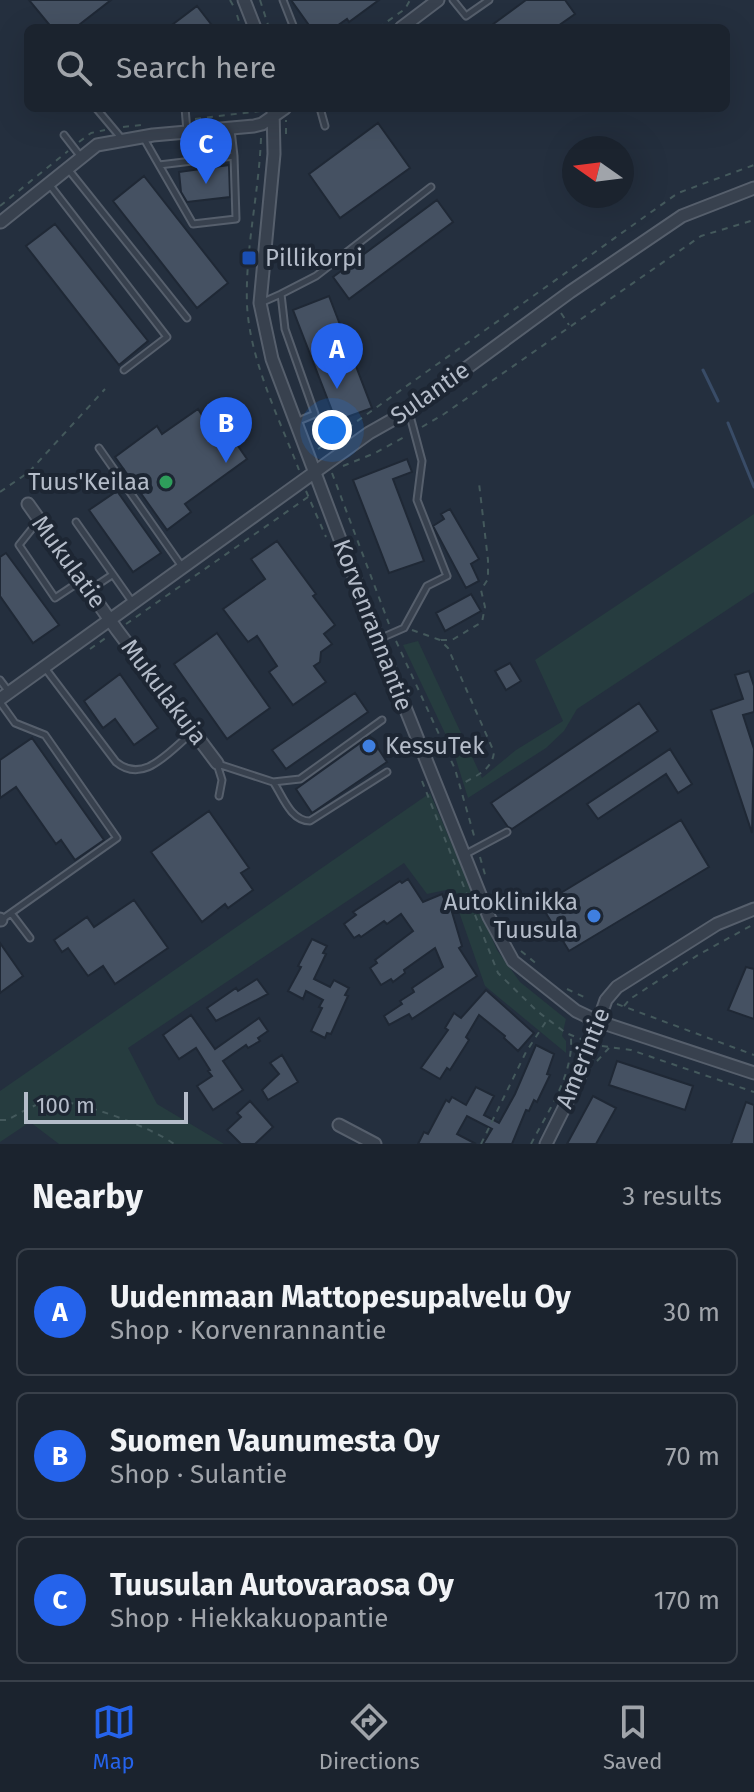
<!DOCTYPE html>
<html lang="en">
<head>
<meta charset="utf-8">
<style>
  body { margin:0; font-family:"Fira Sans",sans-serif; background:#242b36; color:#f1f3f6 }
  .compass { position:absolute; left:562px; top:136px; width:72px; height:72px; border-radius:50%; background:#1b232e; box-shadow:0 8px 32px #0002; rotate:284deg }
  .scale { position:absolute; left:24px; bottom:20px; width:164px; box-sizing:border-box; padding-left:8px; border:4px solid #b4bcc9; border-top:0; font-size:22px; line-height:28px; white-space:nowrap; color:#b4bcc9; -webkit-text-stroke:6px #1d2633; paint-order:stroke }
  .you { position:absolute; left:332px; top:430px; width:28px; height:28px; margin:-20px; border:6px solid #fff; border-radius:50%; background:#1a73e8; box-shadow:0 0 0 12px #1a73e833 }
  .badge { display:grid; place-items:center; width:52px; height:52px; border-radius:50%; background:#2563eb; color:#fff; font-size:26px; font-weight:700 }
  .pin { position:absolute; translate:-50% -66px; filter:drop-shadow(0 2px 4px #0008) }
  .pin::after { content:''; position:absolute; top:42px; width:28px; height:24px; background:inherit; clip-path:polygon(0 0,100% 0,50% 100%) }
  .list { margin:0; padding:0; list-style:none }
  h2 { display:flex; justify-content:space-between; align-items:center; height:104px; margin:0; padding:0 32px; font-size:34px }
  h2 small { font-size:26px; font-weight:400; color:#a0a4aa }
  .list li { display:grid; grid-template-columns:52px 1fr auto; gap:24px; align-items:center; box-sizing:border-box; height:128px; margin:0 16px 16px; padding:0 16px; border:2px solid #39404a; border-radius:12px }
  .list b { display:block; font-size:30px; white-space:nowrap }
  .list p { margin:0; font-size:26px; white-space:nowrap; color:#a0a4aa }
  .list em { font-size:26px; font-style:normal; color:#a0a4aa }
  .icon { flex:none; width:44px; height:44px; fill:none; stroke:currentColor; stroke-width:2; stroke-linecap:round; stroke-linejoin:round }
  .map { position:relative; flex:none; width:754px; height:1144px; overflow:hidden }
  .search { position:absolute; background:#1b232e; box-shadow:0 8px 32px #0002; left:24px; right:24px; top:24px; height:88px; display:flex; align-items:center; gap:20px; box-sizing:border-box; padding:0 28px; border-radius:12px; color:#a0a4aa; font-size:30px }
  .sheet { height:536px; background:#1b232e }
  nav { display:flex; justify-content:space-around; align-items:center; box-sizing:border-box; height:112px; border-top:2px solid #39404a; background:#1b232e; font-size:22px; color:#a0a4aa }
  nav a { display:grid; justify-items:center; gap:4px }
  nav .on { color:#2563eb }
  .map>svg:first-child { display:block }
  .green { fill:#263c3f }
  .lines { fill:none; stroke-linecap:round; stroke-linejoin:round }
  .stream { stroke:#394c67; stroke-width:3 }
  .building { fill:#455162; stroke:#1f2835; stroke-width:2 }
  .service-casing { stroke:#565f6c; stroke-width:9 }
  .minor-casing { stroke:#565f6c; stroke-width:15 }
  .path { stroke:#44595c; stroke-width:2; stroke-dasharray:6 6; stroke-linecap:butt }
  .service { stroke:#38414e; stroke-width:5 }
  .minor { stroke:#38414e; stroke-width:11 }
  .transit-dot { fill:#1a4fb4; stroke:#1d2633; stroke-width:3 }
  .leisure-dot { fill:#2e9e5b; stroke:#1d2633; stroke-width:3 }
  .shop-dot { fill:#3f7fe0; stroke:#1d2633; stroke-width:3 }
  .labels { text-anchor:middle; stroke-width:8; stroke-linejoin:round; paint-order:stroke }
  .poi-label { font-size:24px; fill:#b4bcc9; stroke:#1d2633; text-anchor:start }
  .street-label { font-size:24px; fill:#b4bcc9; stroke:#1d2633 }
</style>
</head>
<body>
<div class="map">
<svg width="754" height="1144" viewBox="0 0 754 1144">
  <rect width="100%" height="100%" fill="#242f3e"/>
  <path class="green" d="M754,514V592L577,709L564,731L546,748L468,798L453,750L403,645L418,641L482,778L516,750L563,721L535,660Z
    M430,793L497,950L520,982L566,1019L562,1036L566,1041V1053L485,986L451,889L427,894L404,863L128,1048L157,1104L224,1144H59L30,1122L0,1142V1091Z"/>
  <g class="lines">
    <path class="stream" d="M703,370L718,401
      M728,423L754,487"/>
  </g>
  <path class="building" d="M29,0H111L75,28H52Z
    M291,0H379L349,22L347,19L334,28H311Z
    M526,0H565L575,14L555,28H488Z
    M197,6L214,28H168Z
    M378,123L410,168L340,218L309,174Z
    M229,165L230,197L187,202L181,192L179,172Z
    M144,176L228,283L197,308L113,201Z
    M437,200L453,222L349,299L333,277Z
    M55,224L148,341L119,365L26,246Z
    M329,296L372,408L336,421L293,310Z
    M198,409L209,426L220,420L247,459L185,504L191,512L167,530L115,457L157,426L162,434Z
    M407,459L412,472L393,479L424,561L389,573L353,480Z
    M117,491L161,553L133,572L89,510Z
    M450,509L479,559L471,564L479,581L466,588L433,526L444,519L441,514Z
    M277,541L316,594L313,596L335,625L324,634L332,644L321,652L320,662L314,666L326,682L293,705L269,672L277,666L257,636L248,642L223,609L265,579L251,559Z
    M6,553L59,625L33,643L0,596V557Z
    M471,594L481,611L445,631L436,613Z
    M217,633L270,708L227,739L174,664Z
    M510,663L521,681L506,690L495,671Z
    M749,671L754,686V712L743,715L754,749L752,833L711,710L743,699L735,675Z
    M120,674L158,728L134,745L115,719L103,728L84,701Z
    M355,693L368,712L286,769L272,750Z
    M639,703L658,731L512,829L508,827L491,803Z
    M370,736L387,762L312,813L296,789Z
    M32,738L104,840L75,860L61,840L56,844L16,787L0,798V760Z
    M670,749L692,784L678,793L666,774L598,819L587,804Z
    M209,811L249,868L241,873L253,890L228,908L225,904L202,922L151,852Z
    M681,820L709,867L569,951L541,905Z
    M408,879L423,902L442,894L446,903L449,902L462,946L459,948L477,976L412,1019L409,1014L389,1025L384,1016L402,1004L400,1001L414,992L412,988L443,967L435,948L404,970L405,973L393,982L391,979L381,985L370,968L377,963L375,960L413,931L401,914L387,924L384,921L361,937L359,935L354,938L344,924L356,915L353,912L400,881L402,883Z
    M134,900L168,948L115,984L103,966L88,976L68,948L62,952L54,940L87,917L94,927Z
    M312,939L327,946L323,953L326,954L314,979L330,987L334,980L349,988L345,995L348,996L331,1034L327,1033L325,1038L311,1031L322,1008L319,1007L323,1000L306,991L303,999L288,991L301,967L298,966Z
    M0,943L23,976L0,993Z
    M746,967L754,969V1019L728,1010Z
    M257,979L268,994L216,1021L207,1008L236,988L238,991Z
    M486,990L534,1033L518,1051L504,1038L505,1036L479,1015L466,1037L469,1040L450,1070L447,1068L440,1079L421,1068L448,1030L445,1028L454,1013L461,1018Z
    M191,1015L215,1049L259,1018L268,1031L258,1038L260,1041L248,1048L246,1045L223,1061L243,1090L213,1110L197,1086L212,1076L208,1071L210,1070L196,1048L179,1059L163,1035Z
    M536,1045L554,1054L547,1074L550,1075L537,1102L534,1100L529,1111L526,1110L512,1144H483L492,1129L467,1116L457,1134L476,1144H418L424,1132L428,1134L446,1100L449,1102L452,1097L466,1105L476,1087L494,1096L484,1115L499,1123L515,1094Z
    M282,1055L298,1082L268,1100L262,1090L279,1074L270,1063Z
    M617,1061L693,1086L685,1110L609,1085Z
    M593,1096L616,1108L596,1144H567Z
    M250,1101L273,1127L255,1144H241L227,1130L241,1117L237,1113Z
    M746,1102L754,1105V1144H731Z"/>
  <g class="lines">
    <g class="service-casing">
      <path id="service" d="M283,0L294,28
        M453,0L466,16L489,0
        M96,108L122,139
        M185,108L187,131
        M320,108L325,126
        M64,135L81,157
        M143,137L159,165L234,156L231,130
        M159,165L193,224L236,219L234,156
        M68,169L187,318
        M49,184L167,337L124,370
        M281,294L316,276L431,187
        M263,302L281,294L285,329L315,414L296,422
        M99,448L183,568
        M39,520L19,545L55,598L82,580
        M76,522L133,603
        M91,589L112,575
        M379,639L404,628L427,586L447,576L417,500L422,461L409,412
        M45,668L116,762C144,785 169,751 192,733
        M0,680L9,692
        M0,702L15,723L45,735L117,838L1,920
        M217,764L222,780L219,796
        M218,764L273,782L300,779L382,720
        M274,783C283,797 291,821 310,821L387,772
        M464,855L507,832
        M11,913L30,938"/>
    </g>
    <g class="minor-casing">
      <path id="minor" d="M244,0L255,28
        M401,28L438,0
        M273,108L274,154L260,303L272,359L378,640L489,917L513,961L576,1011L597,1021L754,1073
        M1,222L97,145L153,135L254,126L262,124L285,108
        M28,504L117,630L217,763
        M0,699L369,433L408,411L570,292L682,216L754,188
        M0,919L1,920
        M339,1125L375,1144
        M546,1144L579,1078L606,1000L617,987L717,924L754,909"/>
    </g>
    <path class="path" d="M230,0L235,9
      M260,0L269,28
      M237,15L241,28
      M378,28L405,9L410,0
      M195,119L260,111
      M123,127L141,125
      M286,134V120
      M261,138C259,193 245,249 247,305C250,361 279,418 299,470
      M79,142L91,133L105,130
      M0,206L68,151
      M561,313L569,325
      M422,427L444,414L701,236L754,220
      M318,449L678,193L754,165
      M343,466L375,453L406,436
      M332,473L389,624
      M306,491L326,537
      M0,492L29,472L105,389
      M126,624L308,497
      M412,630L440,640L448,648L494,752C492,771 475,776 460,785
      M441,640H452L482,622L485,607L481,590L488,579V560L479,483
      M396,641L455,769L475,839
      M90,649L107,637
      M422,781L498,973L537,1011L566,1033L581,1039
      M480,857L486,878
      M521,951L538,965
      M567,989L584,997
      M617,1004L754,1055
      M624,1006L630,999L698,955L754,924
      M602,1046L631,1050L754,1092
      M597,1061L609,1048
      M0,1120H7C19,1114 39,1101 52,1101C79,1100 153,1128 174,1144
      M481,1144L526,1052L547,1020
      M531,1144C548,1111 573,1076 571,1038"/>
    <use href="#service" class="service"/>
    <use href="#minor" class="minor"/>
  </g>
  <rect class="transit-dot" x="241" y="250" width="16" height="16" rx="4"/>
  <circle class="leisure-dot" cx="166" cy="482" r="8"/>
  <g class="shop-dot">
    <circle cx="369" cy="746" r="8"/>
    <circle cx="594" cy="916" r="8"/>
  </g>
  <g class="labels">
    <g class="poi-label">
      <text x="265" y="266">Pillikorpi</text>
      <text x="150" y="490" text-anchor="end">Tuus'Keilaa</text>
      <text x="385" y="754">KessuTek</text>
      <text x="578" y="910" text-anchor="end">Autoklinikka<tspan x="578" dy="28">Tuusula</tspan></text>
    </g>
    <g class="street-label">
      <text transform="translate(430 393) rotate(-35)" y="8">Sulantie</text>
      <text transform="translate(69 562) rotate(54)" y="8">Mukulatie</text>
      <text transform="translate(373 625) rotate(69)" y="8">Korvenrannantie</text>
      <text transform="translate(164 692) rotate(53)" y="8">Mukulakuja</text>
      <text transform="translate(583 1058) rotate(-68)" y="8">Amerintie</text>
    </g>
  </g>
</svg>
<svg class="compass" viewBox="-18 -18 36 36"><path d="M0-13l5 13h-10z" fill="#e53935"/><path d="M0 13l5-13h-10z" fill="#a0a4aa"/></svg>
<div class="scale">100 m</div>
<div class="you"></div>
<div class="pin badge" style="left:337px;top:389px">A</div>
<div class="pin badge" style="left:226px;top:463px">B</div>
<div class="pin badge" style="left:206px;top:184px">C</div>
<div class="search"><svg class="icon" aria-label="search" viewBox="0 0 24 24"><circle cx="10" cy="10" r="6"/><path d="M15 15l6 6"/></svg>Search here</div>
</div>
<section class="sheet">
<h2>Nearby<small>3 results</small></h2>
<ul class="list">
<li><span class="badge">A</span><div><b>Uudenmaan Mattopesupalvelu Oy</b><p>Shop · Korvenrannantie</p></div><em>30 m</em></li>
<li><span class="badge">B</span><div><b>Suomen Vaunumesta Oy</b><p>Shop · Sulantie</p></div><em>70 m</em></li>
<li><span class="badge">C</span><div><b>Tuusulan Autovaraosa Oy</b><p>Shop · Hiekkakuopantie</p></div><em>170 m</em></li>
</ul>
</section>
<nav>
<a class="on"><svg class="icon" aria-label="map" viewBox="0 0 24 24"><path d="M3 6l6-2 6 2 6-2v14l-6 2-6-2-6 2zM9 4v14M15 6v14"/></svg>Map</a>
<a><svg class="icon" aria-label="directions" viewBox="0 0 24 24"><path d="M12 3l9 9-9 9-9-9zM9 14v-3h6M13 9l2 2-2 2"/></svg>Directions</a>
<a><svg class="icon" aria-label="saved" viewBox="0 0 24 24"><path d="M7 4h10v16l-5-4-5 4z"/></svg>Saved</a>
</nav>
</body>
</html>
